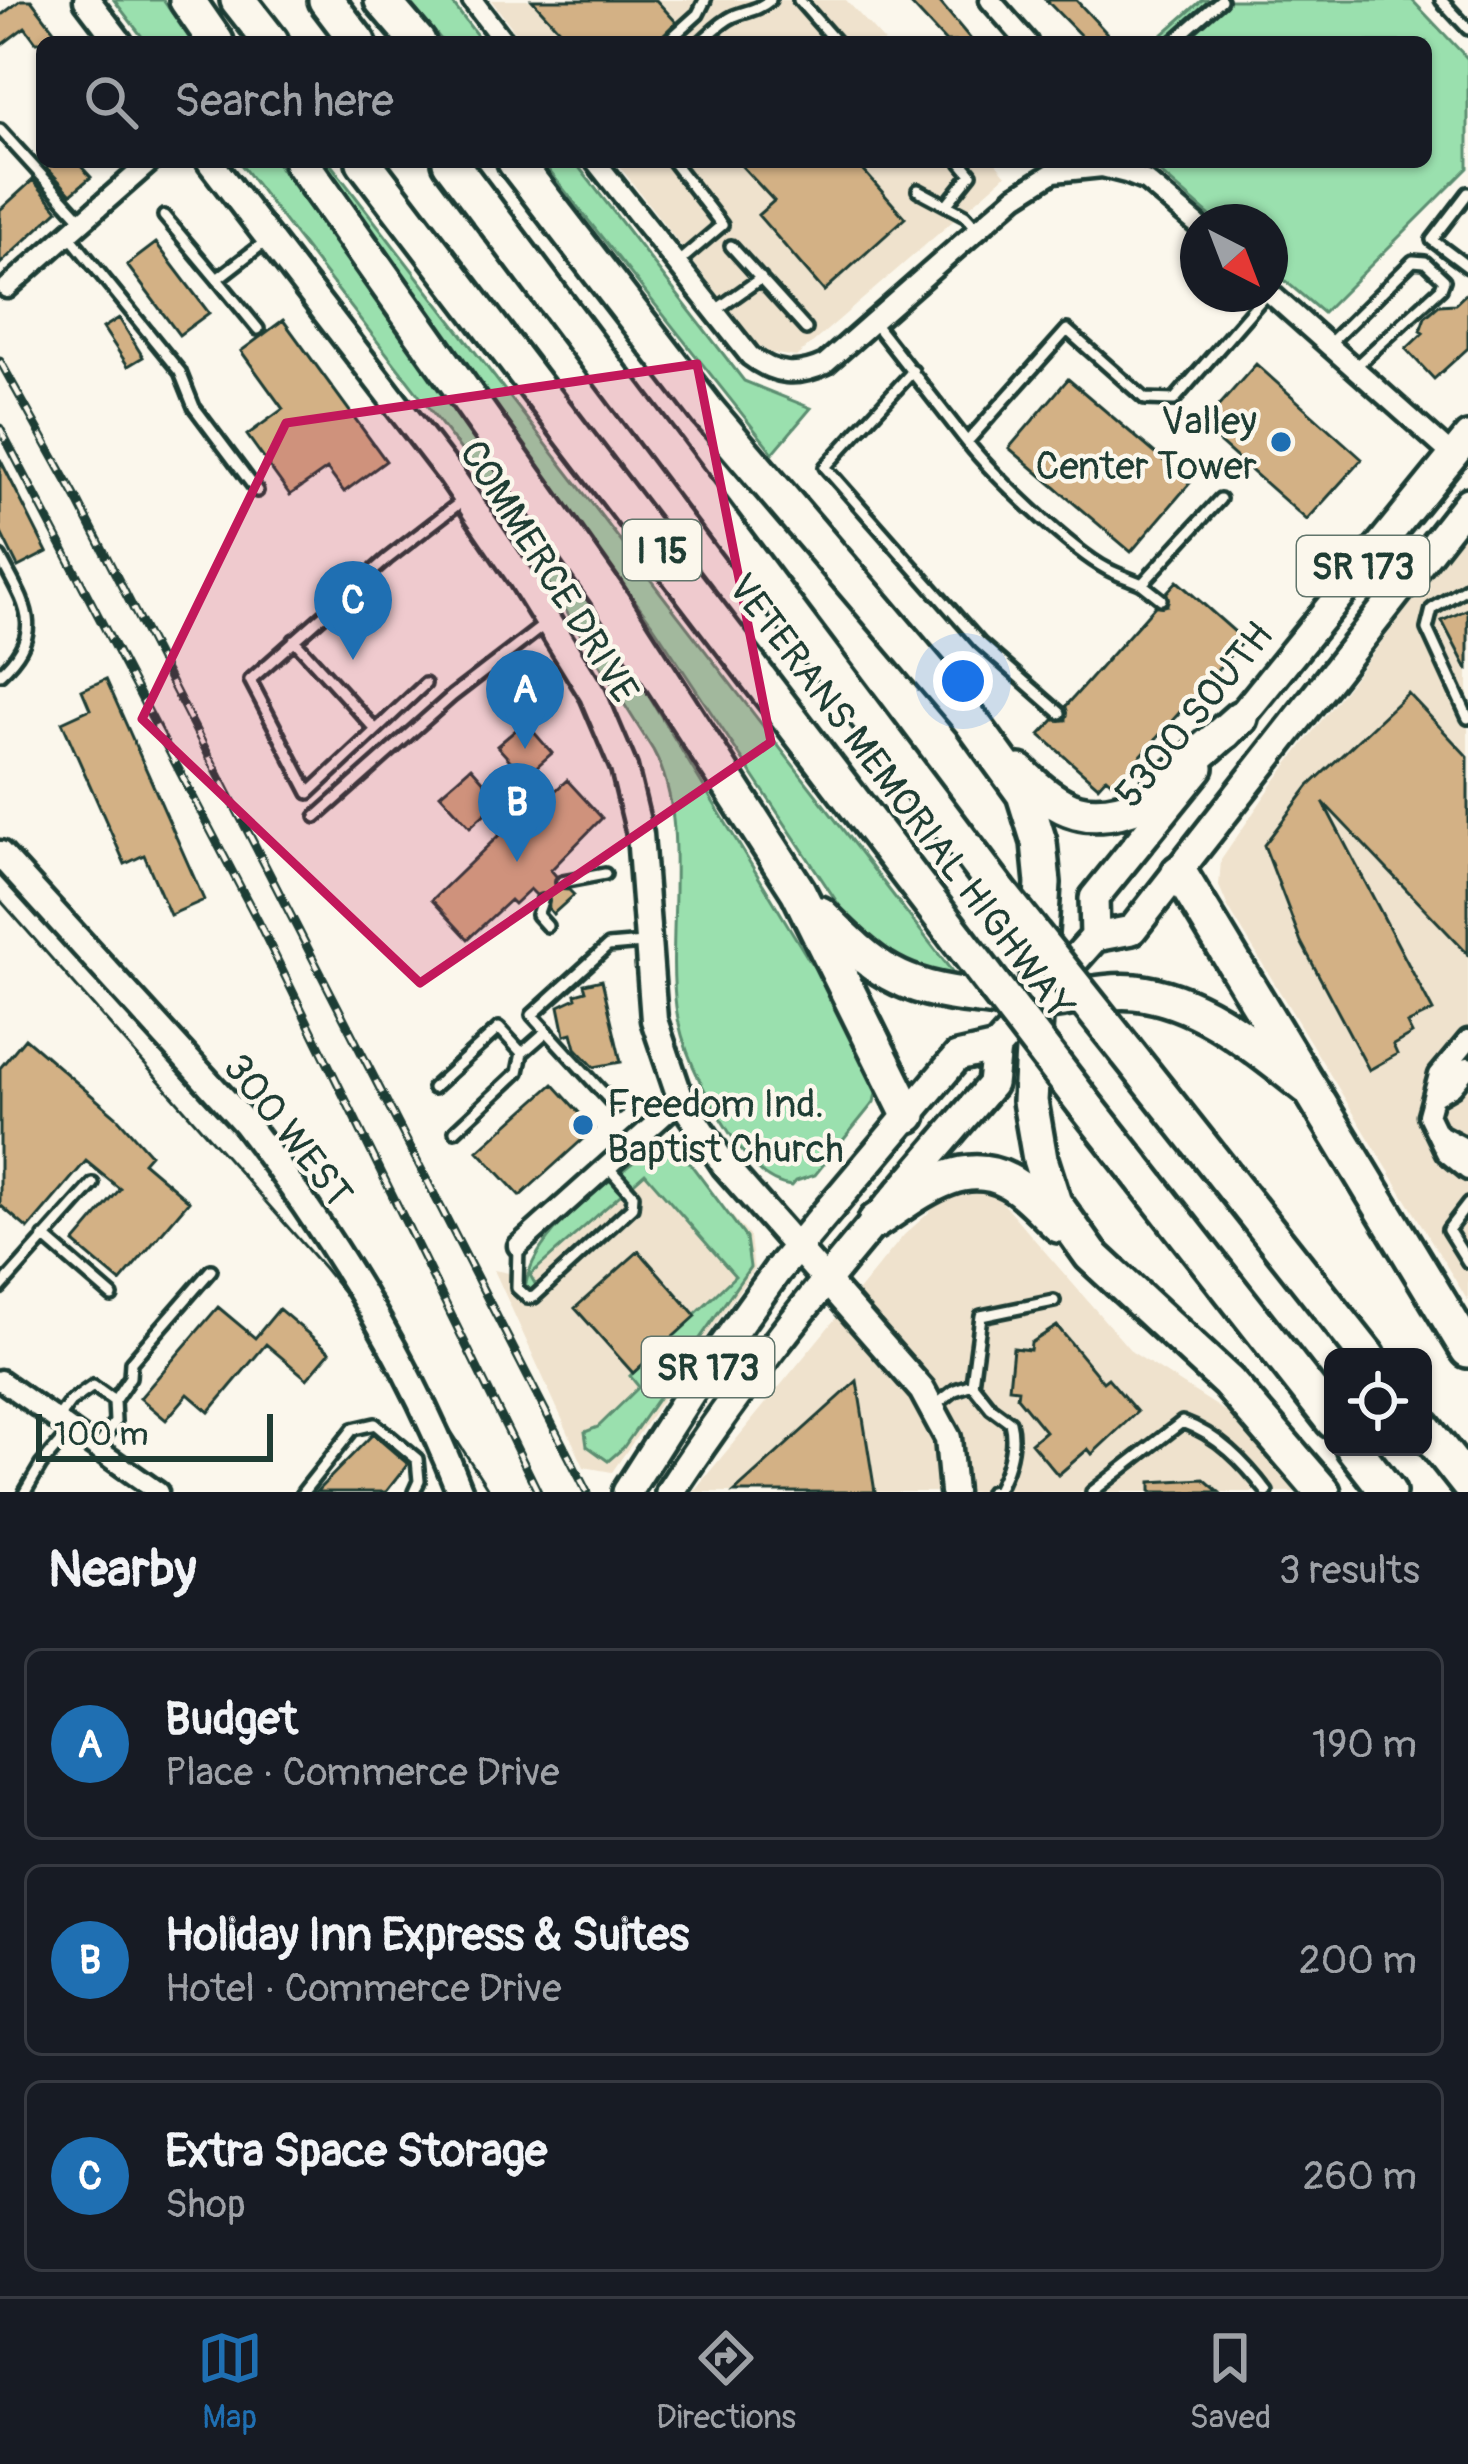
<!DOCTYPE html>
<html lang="en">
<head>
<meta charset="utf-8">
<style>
  body { margin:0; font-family:Pangolin,sans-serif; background:#20242c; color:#f1f3f6 }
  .controls { position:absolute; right:36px; bottom:36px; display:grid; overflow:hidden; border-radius:18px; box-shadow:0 3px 9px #0004 }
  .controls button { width:108px; height:108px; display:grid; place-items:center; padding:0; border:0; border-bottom:3px solid #363941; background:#171b24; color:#f1f3f6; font:60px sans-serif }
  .compass { position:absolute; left:1180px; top:204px; width:108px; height:108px; border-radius:50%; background:#171b24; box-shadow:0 3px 9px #0004; rotate:138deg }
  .scale { position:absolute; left:36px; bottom:30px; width:237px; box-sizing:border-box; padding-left:12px; border:6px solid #1f3d34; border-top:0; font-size:33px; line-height:42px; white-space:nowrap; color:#1f3d34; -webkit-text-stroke:9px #fbf7ec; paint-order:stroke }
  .you { position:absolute; left:963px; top:681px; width:42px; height:42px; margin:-30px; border:9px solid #fff; border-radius:50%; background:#1a73e8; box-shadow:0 0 0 18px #1a73e833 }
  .badge { display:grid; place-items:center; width:78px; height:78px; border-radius:50%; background:#1f6fb2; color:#fff; font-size:39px; font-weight:700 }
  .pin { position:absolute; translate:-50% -99px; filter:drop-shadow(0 3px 6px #0008) }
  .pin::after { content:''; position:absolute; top:63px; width:42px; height:36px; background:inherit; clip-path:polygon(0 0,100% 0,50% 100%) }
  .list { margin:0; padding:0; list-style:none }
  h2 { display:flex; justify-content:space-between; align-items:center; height:156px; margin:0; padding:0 48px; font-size:51px }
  h2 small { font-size:39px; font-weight:400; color:#9ea1a6 }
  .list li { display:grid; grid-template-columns:78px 1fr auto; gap:36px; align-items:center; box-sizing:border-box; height:192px; margin:0 24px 24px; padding:0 24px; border:3px solid #363941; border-radius:18px }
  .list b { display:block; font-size:45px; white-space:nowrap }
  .list p { margin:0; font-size:39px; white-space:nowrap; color:#9ea1a6 }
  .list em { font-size:39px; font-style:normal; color:#9ea1a6 }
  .icon { flex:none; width:66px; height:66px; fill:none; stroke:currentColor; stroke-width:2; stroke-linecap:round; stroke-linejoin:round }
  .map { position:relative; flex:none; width:1468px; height:1492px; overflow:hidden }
  .search { position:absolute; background:#171b24; box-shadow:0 3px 9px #0004; left:36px; right:36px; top:36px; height:132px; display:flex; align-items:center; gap:30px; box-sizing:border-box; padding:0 42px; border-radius:18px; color:#9ea1a6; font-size:45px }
  .sheet { height:804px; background:#171b24 }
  nav { display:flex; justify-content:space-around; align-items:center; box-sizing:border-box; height:168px; border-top:3px solid #363941; background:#171b24; font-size:33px; color:#9ea1a6 }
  nav a { display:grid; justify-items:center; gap:6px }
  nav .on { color:#1f6fb2 }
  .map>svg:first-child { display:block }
  .built { fill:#efe2cd }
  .green { fill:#9ae0ae; stroke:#5c8e71; stroke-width:3 }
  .building { fill:#d3b185; stroke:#1f3d34; stroke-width:3 }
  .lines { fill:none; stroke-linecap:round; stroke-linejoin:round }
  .lane-casing { stroke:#1f3d34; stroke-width:18 }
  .street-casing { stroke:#1f3d34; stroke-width:27 }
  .secondary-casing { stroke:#1f3d34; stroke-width:33 }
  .primary-casing { stroke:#1f3d34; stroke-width:36 }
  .highway-casing { stroke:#1f3d34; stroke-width:42 }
  .lane { stroke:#fbf7ec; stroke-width:9 }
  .street { stroke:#fbf7ec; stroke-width:18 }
  .secondary { stroke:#fbf7ec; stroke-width:24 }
  .primary { stroke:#fbf7ec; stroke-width:27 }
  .highway { stroke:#fbf7ec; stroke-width:33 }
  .tram { stroke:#1f3d34; stroke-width:3 }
  .rail-casing { stroke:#1f3d34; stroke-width:9 }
  .rail { stroke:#fbf7ec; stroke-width:4.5; stroke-dasharray:14; stroke-linecap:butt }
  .secondary-bridge-casing { stroke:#1f3d34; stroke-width:33; stroke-linecap:butt }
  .highway-bridge-casing { stroke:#1f3d34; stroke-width:42; stroke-linecap:butt }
  .secondary-bridge { stroke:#fbf7ec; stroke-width:24 }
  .highway-bridge { stroke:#fbf7ec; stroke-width:33 }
  .marked { fill:#c2185b; fill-opacity:0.2; stroke:#c2185b; stroke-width:9; stroke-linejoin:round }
  .poi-dot { fill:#1f6fb2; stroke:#fbf7ec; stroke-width:4.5 }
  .labels { text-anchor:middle; stroke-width:9; stroke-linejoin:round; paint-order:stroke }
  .shield { fill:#fbf7ec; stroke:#61756b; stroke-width:3 }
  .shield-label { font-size:36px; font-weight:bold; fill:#1f3d34 }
  .poi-label { font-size:39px; fill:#1f3d34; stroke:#fbf7ec; text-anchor:end }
  .street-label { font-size:39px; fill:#1f3d34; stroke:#fbf7ec }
</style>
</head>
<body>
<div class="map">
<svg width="1468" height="1492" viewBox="0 0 1468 1492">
  <rect width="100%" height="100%" fill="#fbf7ec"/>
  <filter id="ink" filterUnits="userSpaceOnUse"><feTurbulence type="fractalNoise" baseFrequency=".00833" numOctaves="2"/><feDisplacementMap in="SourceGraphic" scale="24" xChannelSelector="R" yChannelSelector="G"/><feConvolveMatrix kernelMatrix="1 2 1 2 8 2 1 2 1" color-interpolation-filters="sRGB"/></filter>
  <g filter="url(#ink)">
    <path class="built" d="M491,0H846L885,42H523Z
      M616,162H995L1006,175L796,357L769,353L755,342Z
      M1468,529V1301L1228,907L1219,886L1221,860L1275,781Z
      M656,1144L710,1190L750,1237L754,1269L612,1472L584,1467L494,1270L514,1274L530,1269L546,1237Z
      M982,1179L1132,1352L1231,1415L1298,1492H693L904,1235L963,1182Z"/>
    <path class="green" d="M114,0H163L192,42H146Z
      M408,0H450L482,42H443Z
      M1202,0H1412L1468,59V168L1323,313L1270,268V222H1217L1155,168L1140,162H1426V42H1154Z
      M239,162H276L557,545L809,960L866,1041L879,1079L874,1102L815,1175L796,1181L792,1186C763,1183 746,1158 731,1135C706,1097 682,1052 676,1007C666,928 692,820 653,750L482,477Z
      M311,162H329L957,978C914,971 879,953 849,920L653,625Z
      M542,162H575L744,381L811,408L773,453Z
      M674,1142L746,1238L750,1267L623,1448L608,1461L587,1446L585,1432L598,1427L639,1387L630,1376L735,1276L645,1173L530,1275L537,1287L530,1294L525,1291C529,1232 612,1181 656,1144Z"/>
    <path class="building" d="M21,0H31L63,42H36L25,27L0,46V16Z
      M532,0H656L676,22L656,42H554L563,34Z
      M907,0H938L973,42H946Z
      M1046,0H1076L1115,42H1087Z
      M53,162H77L91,177L71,194L47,168Z
      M738,162H856L905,218L824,291L758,215L774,201Z
      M33,180L58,210L0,264V210Z
      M156,243L209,313L179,335L127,265Z
      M1468,292V348L1434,379L1406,349L1423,333L1420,331L1425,317L1439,305L1455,304Z
      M119,318L143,357L128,366L103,328Z
      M283,320L386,461L344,492L327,469L290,495L247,435L283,409L241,351Z
      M1256,364L1362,459L1307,520L1201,426Z
      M1068,379L1190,483L1131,552L1009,448Z
      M0,459L47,552L18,567L0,531Z
      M1177,581L1244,640L1115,785L1106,777L1098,786L1040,735L1054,720H1066V706L1155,606L1167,605V592Z
      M1468,609V671L1442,621Z
      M106,679L204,900L170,915L144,855L125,864L62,722L90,709L82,690Z
      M1408,693L1468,757V954L1323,802L1433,1011L1407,1024L1412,1034L1393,1045L1397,1054L1369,1070L1301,942L1264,845L1309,786Z
      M525,722L552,753L525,777L497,746Z
      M471,767L500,800L470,827L440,794Z
      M567,780L602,818L551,870L556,876V889L569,890L574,895L553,914L549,909L548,894L536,895L530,889L514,904L510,900L468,939L432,900L527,808L531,813Z
      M602,980L621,1062L594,1067L576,1048L572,1033L565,1035L559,1006L576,998L575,994L586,991L584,984Z
      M25,1038L117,1117L150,1154L143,1162L189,1201L120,1282L74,1243L120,1189L86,1161L28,1229L0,1205V1068Z
      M553,1084L594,1129L520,1196L478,1151Z
      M639,1251L696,1316L633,1373L575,1308Z
      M218,1307L255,1338L279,1309L330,1352L307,1379L266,1344L209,1412L188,1394L166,1420L140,1398Z
      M1057,1326L1103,1382L1108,1378L1137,1412L1092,1454L1088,1449L1058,1475L1031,1443L1045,1431L1017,1397L1018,1389L1009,1388L1013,1348L1030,1350L1031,1343Z
      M857,1381L875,1492H734Z
      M373,1434L408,1464L386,1492H316Z
      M1204,1479L1219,1492H1151V1482Z"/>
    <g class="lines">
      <g class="lane-casing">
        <path id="lane" d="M799,0L836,42
          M1441,0L1468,29
          M667,42L698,14L705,0
          M701,42C711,33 721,22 734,16C748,10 757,11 770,0
          M1173,42L1221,0
          M0,130L83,221
          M673,162L722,225L675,265
          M918,190L965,215L978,229
          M1468,193L1432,240L1468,267
          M947,204L971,174L961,162
          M164,216L217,279
          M68,234L180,372L194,407L257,491
          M731,246L806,329
          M716,310L761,278
          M874,323L967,442L1067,330L1145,399L1174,400L1266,294
          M258,329L217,279L265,242
          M1329,344L1413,261L1425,262L1444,280L1441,288L1354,368
          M913,371L825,467L980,643L1060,713
          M967,442C992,474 1072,551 1107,569C1118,575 1131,579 1142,584L1220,499
          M0,557C25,605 47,631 0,674
          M1142,584L1161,599
          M1468,587L1432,609L1427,629L1468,718
          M294,640L376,730
          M425,684L309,793L250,680L387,559L462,501
          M316,817L452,696L548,622
          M562,882L605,874
          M542,901L537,915L547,926
          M433,1088L499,1028L522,1053
          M616,1107L532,1015L608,946L643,943
          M455,1131L518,1072L522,1053L547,1031
          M1468,1204L1448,1230L1468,1262
          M44,1237L112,1296
          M518,1246L517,1288L528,1298L534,1297L632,1207L633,1195L608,1167
          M0,1288L93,1184
          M972,1384L981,1316L1054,1301
          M114,1401L130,1377L131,1362L211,1270
          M933,1407L955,1390L972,1384L991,1408L1010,1422C1016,1445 1008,1469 997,1490L990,1492
          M56,1421L70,1402L93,1386L114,1401L115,1422L96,1450
          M25,1492L41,1465L70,1431
          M303,1492L353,1429L375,1424L417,1459L419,1481L414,1492
          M1092,1492L1182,1422C1218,1435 1244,1462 1267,1492"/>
      </g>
      <g class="street-casing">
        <path id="street" d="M472,0L504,42
          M990,0L1027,42
          M596,162L750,356C775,375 797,377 825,364L1016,196L1054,172L1102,167L1126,173L1146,181L1198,225
          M7,288L150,162
          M1270,293L1452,455
          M1468,1040L1439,1075L1428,1115L1446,1152L1468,1170
          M1433,1097L1452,1086L1468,1067
          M1438,1134L1468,1150
          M518,1246L681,1100
          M0,1380L158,1492"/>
      </g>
      <g class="secondary-casing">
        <path id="secondary" d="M87,0L119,42
          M210,162L450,474L521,578L593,695L624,768L640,834L654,1020L681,1100L725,1166L922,1390L948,1438L953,1492
          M0,854L245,1123"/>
      </g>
      <g class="primary-casing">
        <path id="primary" d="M1227,734L1468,437
          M1095,937L1094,898L1199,768
          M627,1492L696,1384L777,1271L957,1057L996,1048L1095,937L1132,930L1468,502
          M670,1492C764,1347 880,1215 992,1084L996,1048"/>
      </g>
      <g class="highway-casing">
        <path id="highway" d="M187,0L216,42
          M238,0L271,42
          M326,0L358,42
          M382,0L418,42
          M301,162L606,593L798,891L909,1115
          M364,162L958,939
          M450,162L998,890
          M515,162L708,412L971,721L1024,794L1039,842L1043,883L1030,1101L1040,1159L1054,1203L1091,1255L1228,1382L1323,1492
          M1020,772C1060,813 1090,826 1145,802L1240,718
          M1179,872L1468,1350
          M820,914C876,970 897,988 979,997C1000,999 1022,1004 1043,1002C1072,999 1106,989 1135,992C1203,999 1259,1050 1311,1090
          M1126,1051L1368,1357
          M1085,1105L1333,1421
          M876,1221C915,1196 960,1155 1008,1181C1026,1190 1043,1211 1059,1225
          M1423,1427L1468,1484
          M1353,1447L1388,1492"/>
      </g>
      <use href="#lane" class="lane"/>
      <use href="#street" class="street"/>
      <use href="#secondary" class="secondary"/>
      <use href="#primary" class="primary"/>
      <use href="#highway" class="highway"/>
      <path class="tram" d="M0,900L324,1268L436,1408L490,1492"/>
      <g class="rail-casing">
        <path id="rail" d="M0,361L79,503L587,1492
          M0,428L258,921L538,1492"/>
      </g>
      <use href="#rail" class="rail"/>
      <g class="secondary-bridge-casing">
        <path id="secondary-bridge" d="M245,1123C332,1236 408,1358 460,1492"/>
      </g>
      <g class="highway-bridge-casing">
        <path id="highway-bridge" d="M998,890L1126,1051
          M958,939L1085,1105"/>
      </g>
      <use href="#secondary-bridge" class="secondary-bridge"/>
      <use href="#highway-bridge" class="highway-bridge"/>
    </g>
  </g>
  <path class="marked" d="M697,364L771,742L420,983L142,719L286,423Z"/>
  <g class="poi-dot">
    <circle cx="1281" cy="442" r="12"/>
    <circle cx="583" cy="1125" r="12"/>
  </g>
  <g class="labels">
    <g class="shield">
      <rect x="623" y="520" width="78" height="60" rx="9"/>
      <rect x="1297" y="536" width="132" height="60" rx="9"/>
      <rect x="642" y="1337" width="132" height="60" rx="9"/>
    </g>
    <g class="shield-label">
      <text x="662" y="563">I 15</text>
      <text x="1363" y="579">SR 173</text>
      <text x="708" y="1380">SR 173</text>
    </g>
    <g class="poi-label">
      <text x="1257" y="434">Valley<tspan x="1257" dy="45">Center Tower</tspan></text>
      <text x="607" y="1117" text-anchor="start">Freedom Ind.<tspan x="607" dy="45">Baptist Church</tspan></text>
    </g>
    <g class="street-label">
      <text transform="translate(550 571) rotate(58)" y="14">COMMERCE DRIVE</text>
      <text transform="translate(1193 714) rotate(-51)" y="14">5300 SOUTH</text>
      <text transform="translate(902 796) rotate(53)" y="14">VETERANS MEMORIAL HIGHWAY</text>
      <text transform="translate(289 1130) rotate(52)" y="14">300 WEST</text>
    </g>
  </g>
</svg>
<div class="controls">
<button><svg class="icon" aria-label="locate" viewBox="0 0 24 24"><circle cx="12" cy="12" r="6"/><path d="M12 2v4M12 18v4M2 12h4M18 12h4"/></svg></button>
</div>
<svg class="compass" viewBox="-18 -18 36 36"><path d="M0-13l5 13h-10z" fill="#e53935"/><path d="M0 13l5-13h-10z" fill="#9ea1a6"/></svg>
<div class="scale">100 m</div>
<div class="you"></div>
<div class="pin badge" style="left:525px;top:749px">A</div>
<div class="pin badge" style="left:517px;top:862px">B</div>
<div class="pin badge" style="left:353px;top:660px">C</div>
<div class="search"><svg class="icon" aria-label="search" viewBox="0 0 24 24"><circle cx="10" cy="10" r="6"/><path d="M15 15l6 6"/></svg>Search here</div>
</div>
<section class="sheet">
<h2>Nearby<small>3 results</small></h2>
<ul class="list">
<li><span class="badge">A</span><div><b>Budget</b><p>Place · Commerce Drive</p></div><em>190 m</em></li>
<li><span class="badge">B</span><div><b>Holiday Inn Express &amp; Suites</b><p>Hotel · Commerce Drive</p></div><em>200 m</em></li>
<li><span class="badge">C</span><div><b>Extra Space Storage</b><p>Shop</p></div><em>260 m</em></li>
</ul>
</section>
<nav>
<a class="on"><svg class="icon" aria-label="map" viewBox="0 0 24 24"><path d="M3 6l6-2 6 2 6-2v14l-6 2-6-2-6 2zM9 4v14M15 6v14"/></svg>Map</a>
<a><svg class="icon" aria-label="directions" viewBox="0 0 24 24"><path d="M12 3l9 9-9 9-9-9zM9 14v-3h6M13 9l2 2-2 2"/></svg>Directions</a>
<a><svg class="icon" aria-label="saved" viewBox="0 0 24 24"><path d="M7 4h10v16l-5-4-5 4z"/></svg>Saved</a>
</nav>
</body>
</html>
